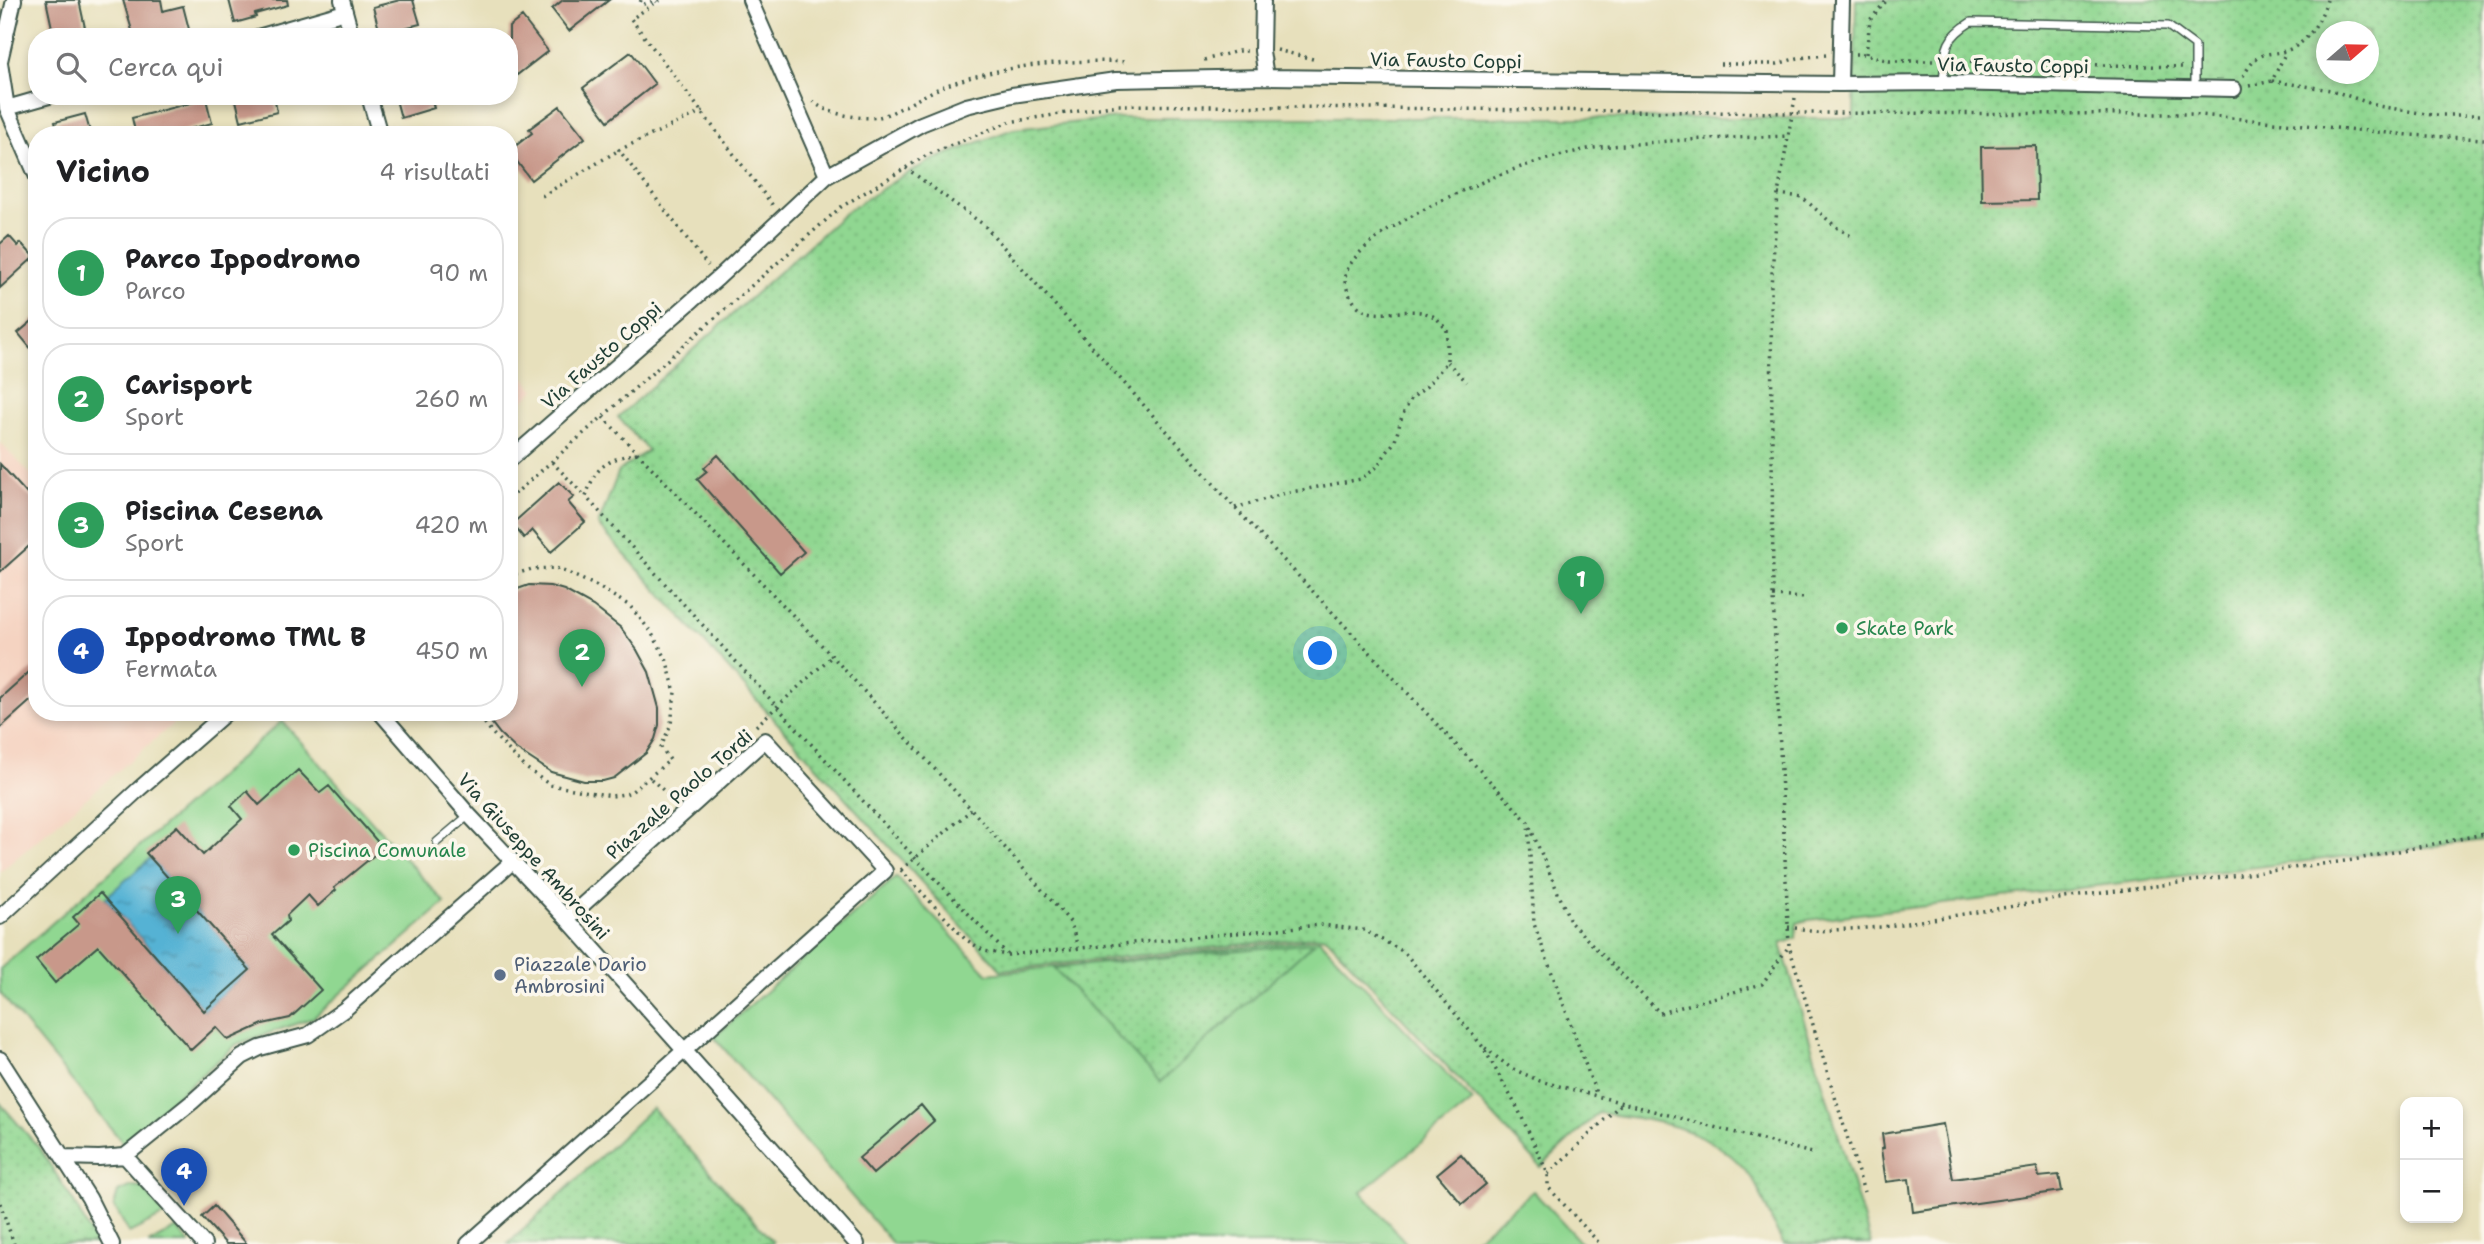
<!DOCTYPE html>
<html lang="it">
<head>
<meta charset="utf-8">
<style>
  body { margin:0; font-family:"Shantell Sans",sans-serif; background:#f6f6f6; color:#202124 }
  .controls { position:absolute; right:21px; bottom:21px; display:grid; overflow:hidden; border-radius:14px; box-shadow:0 4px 10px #0003 }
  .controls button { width:63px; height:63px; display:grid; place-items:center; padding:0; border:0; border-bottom:2px solid #e0e0e0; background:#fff; color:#202124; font:35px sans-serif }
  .compass { position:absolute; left:2316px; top:21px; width:63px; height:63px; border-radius:50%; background:#fff; box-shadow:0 4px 10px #0003; rotate:70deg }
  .you { position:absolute; left:1321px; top:654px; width:24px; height:24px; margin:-18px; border:5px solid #fff; border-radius:50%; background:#1a73e8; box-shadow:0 0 0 10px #1a73e833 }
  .badge { display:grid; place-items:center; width:46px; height:46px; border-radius:50%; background:#1f6fb2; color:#fff; font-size:23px; font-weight:700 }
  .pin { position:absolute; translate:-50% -58px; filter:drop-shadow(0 2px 4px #0008) }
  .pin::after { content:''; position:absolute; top:37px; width:24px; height:21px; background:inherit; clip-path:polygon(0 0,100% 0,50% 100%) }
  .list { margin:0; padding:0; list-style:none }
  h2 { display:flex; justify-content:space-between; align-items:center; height:91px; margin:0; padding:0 28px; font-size:30px }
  h2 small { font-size:23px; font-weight:400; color:#757577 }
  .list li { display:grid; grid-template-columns:46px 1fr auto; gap:21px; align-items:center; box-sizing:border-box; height:112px; margin:0 14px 14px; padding:0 14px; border:2px solid #e0e0e0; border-radius:28px }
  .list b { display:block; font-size:26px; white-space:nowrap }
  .list p { margin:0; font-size:23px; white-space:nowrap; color:#757577 }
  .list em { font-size:23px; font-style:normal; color:#757577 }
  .icon { flex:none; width:38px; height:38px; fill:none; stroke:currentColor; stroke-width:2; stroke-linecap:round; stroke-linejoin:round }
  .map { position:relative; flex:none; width:2484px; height:1244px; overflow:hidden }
  .search { position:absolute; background:#fff; box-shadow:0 4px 10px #0003; left:28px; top:28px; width:490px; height:77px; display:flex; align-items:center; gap:18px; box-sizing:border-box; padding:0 24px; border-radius:28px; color:#757577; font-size:26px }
  .panel { position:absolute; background:#fff; box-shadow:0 4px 10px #0003; left:28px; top:126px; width:490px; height:595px; border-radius:28px }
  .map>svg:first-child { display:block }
  .built { fill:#f5d3c1 }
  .grass { fill:#90d791; stroke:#588a62; stroke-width:2 }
  .park { fill:url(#park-dots); stroke:#588a62; stroke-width:2; fill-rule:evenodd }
  .water { fill:url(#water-ripples); stroke:#3a7884; stroke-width:2 }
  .building { fill:#c8988a }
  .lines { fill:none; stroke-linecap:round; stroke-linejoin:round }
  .lane-casing { stroke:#3d5548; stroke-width:10 }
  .street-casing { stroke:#3d5548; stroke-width:18 }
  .path { stroke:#3d5548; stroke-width:3.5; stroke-dasharray:2 5; stroke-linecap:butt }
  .lane { stroke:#fff; stroke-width:7 }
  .street { stroke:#fff; stroke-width:14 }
  .leisure-dot { fill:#2e9e5b; stroke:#fbf7ec; stroke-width:2.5 }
  .service-dot { fill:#5c6f8a; stroke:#fbf7ec; stroke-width:2.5 }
  .labels { text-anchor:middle; stroke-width:7; stroke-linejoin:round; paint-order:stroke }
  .street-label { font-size:19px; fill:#1f3d34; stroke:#fbf7ec }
  .leisure-label { font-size:19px; fill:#27864d; stroke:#fbf7ec; text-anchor:start }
  .service-label { font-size:19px; fill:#4e5e75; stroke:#fbf7ec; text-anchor:start }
</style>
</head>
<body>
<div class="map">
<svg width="2484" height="1244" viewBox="0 0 2484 1244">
  <defs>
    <pattern id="park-dots" width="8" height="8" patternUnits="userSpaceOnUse" patternTransform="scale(1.75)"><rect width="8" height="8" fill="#90d791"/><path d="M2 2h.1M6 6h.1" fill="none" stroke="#7cb97e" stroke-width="1.8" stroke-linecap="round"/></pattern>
    <pattern id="water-ripples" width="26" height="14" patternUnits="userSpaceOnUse" patternTransform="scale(1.75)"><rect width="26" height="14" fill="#55b2d4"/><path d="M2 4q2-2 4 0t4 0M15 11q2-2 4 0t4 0" fill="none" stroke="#4692ad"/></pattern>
  </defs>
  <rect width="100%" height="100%" fill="#fbf7ec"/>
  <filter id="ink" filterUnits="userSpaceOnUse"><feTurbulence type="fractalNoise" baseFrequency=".0143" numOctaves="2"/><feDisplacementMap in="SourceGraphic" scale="14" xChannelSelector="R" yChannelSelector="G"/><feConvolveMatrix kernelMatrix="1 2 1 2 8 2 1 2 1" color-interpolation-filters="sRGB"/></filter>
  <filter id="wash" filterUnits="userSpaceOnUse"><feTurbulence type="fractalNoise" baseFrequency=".00686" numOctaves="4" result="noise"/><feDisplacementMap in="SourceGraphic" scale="28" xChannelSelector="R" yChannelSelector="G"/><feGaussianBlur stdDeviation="1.57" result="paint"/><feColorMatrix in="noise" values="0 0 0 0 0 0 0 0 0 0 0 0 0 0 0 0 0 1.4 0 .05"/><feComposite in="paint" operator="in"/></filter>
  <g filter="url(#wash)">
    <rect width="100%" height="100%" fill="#e7e0bc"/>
    <path class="built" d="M509,360L535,390L509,413Z
      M0,442L37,481V712H187L0,872Z"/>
    <path class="grass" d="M282,721L445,903L313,1018L237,1044L123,1143L0,993V969Z
      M896,877L988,974L1319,939L1473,1101L1361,1192L1407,1244H893L714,1037Z
      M132,1186L142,1187L165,1215L129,1233L114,1206L118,1192Z
      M1533,1191L1582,1244H1469Z
      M177,1228L190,1244H148Z"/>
    <path class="park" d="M1856,0H2484V840L1808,920L1797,923L1796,938L1781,944L1871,1244H1784C1770,1225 1766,1200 1753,1180C1718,1129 1656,1119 1598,1113L1541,1167L1329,940L1322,936L1001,970L598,525L619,471L648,450L618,417L846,212L899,178L930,161L1013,129L1118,118H1854ZM2326,32H2368V74H2326Z
      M1314,943L1160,1082L1054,968Z
      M0,1103L40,1149L75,1204L96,1244H0Z
      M652,1108L773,1242L772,1244H508Z"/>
    <path class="water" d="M151,858L250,970L204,1011L105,898Z"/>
    <g id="blocks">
      <path class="building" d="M46,0H79L87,37H54Z
        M123,0H161L163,11L183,6L191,37H134Z
        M229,0H287L288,5L255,14L256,17L235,23Z
        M400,0H413L420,24L400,29L401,32L381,37L373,7Z
        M563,0H609L569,31L552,9Z
        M522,17L548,51L517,75L509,65V27Z
        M631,52L655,84L608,121L583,88Z
        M235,96H274L277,112L241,121Z
        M395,96H431L434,108L401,118Z
        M206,99L212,123L168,135H136L132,118Z
        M560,106L585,138L531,180L509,151L532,133L529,129Z
        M85,114L91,135H58L55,122Z
        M2036,146L2037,200L1982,201L1981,147Z
        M9,236L18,246L21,243L34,257L0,288V244Z
        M37,317V356L18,333Z
        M718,455L804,552L780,573L697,479L707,471L704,468Z
        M0,464L37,505V539L0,572Z
        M559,482L574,497L568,502L585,522L551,552L532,530L524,538L512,524Z
        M529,585L550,586L564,590L593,606L621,628L637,650L649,672L659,708V725L655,739L646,753L614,778L603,781H584L551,772L516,749L500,734L483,712H509V592Z
        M37,665V695L0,728V698Z
        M298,770L320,793L329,786L383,848L334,888L336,890L318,906L308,895L287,915L288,921L272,935L321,990L290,1018L263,1024L228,1040L216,1027L191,1050L98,946L55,983L36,960L79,924L73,917L100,893L204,1011L250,970L146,853L177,826L203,855L242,819L231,806L247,791L259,805Z
        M921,1105L934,1121L873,1174L859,1158Z
        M1943,1124L1953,1179L2037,1167L2039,1177L2059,1175L2062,1191L1913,1212L1909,1179L1886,1182L1881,1149L1884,1148L1882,1134Z
        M1461,1154L1486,1184L1462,1204L1437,1174Z
        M214,1206L247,1244H226L202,1217Z"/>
    </g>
  </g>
  <g filter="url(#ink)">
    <use href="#blocks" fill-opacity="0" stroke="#3d5548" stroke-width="2"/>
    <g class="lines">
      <g class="lane-casing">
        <path id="lane" d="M1943,83C1946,51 1942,40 1971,22L2168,26L2195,46V88
          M437,842L469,815"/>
      </g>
      <g class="street-casing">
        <path id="street" d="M342,0L352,37
          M750,0L827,176
          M1263,0L1262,51L1266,77
          M258,37L345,12
          M0,61L14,0
          M0,63L7,108L37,177
          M1840,84L1842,0
          M369,96L380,135
          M7,108L49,96
          M509,460L718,278L827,176L921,124L966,106L1012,95L1116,80L1266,77L1840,84L1943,83L2234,89
          M380,712L469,815L567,919L857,1244
          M0,917L139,789L227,712
          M0,1059L89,1198L112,1244
          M125,1156L192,1102L242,1057L260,1048L308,1035L345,1009L512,862
          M64,1157L99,1158L125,1156L204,1244
          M468,1244L885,871L765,740L567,919"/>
      </g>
      <path class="path" d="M641,0L640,3L645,4L655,0L657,2
        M660,0L631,19L774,207
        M1277,50L1317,60
        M1855,54H1866L1889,61H1934
        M1866,54L1870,20L1887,0
        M1204,60L1238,51H1248
        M1956,61L2182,67
        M1720,64H1777L1798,58L1826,55
        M2243,76C2247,70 2252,62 2257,58C2266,52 2276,54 2285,51C2307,45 2321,20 2327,0
        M2272,81L2331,90L2378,106L2432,115H2484
        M2249,86L2272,81L2286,52
        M1795,98L1778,194L1771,286L1773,596L1789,946L1864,1192
        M813,101C824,114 863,120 879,117C897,113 927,92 947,85C1002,65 1070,59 1127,62
        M703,111L619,150L708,266
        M906,168L984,225L1235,508L1528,822L1534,924L1597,1096
        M1778,194L1802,197L1836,227L1851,236
        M542,196L619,150
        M1447,362L1467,382
        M603,417L832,656L972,810L1071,923L1078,948
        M637,453C606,460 595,466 586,497L915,858L1007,954
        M552,462L586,497
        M509,499L841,207L927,155L1009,122L1118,105L1794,113L2190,114L2409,135L2484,139
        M1235,508L1286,493L1361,479L1375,469L1395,441L1402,416L1411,399L1427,386L1447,362V330C1444,327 1440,321 1436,318C1405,297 1363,337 1346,286C1331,244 1475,184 1507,172C1531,163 1558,156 1583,150C1596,147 1611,146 1625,145C1679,139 1734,138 1789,136
        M1773,596L1806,598
        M476,712L494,735L526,768L550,785L612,796L630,793L670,760L661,747L671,724L675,692L666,658L651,632L630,606L595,585L556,568L532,569L509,576
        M756,726L832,656
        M651,779L675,801
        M1530,827L1571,923L1660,1013L1762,984L1789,946
        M901,870L965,939L984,951L1008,955L1320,925L1364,930L1404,952L1483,1047L1518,1109L1548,1174V1187L1600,1244
        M901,870L971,810
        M1788,927L1817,931L1882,927L2071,897L2353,860L2484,834
        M1485,1048L1511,1068L1540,1081L1812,1153
        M1548,1174L1622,1103
        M0,1203L14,1244"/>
      <use href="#lane" class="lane"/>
      <use href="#street" class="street"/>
    </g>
  </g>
  <g class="leisure-dot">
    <circle cx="1842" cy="628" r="7"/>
    <circle cx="294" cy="850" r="7"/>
  </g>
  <circle class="service-dot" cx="500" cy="975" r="7"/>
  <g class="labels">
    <g class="street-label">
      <text transform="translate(1446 60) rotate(1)" y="7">Via Fausto Coppi</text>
      <text transform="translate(2013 65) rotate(1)" y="7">Via Fausto Coppi</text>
      <text transform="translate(601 355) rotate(-41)" y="7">Via Fausto Coppi</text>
      <text transform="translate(679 794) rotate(-41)" y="7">Piazzale Paolo Tordi</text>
      <text transform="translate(534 856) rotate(48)" y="7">Via Giuseppe Ambrosini</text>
    </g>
    <g class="leisure-label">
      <text x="1856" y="635">Skate Park</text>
      <text x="308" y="857">Piscina Comunale</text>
    </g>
    <g class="service-label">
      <text x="514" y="971">Piazzale Dario<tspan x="514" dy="22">Ambrosini</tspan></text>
    </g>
  </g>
</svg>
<div class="controls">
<button>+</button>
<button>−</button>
</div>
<svg class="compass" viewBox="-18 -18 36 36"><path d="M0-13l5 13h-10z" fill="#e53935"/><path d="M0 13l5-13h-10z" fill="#757577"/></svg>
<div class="you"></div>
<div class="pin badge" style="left:1581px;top:614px;background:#2e9e5b">1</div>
<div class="pin badge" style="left:582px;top:687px;background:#2e9e5b">2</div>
<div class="pin badge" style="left:178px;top:934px;background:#2e9e5b">3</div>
<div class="pin badge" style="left:184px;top:1206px;background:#1a4fb4">4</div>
<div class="search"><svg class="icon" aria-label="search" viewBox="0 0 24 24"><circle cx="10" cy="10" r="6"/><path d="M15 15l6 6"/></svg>Cerca qui</div>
<section class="panel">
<h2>Vicino<small>4 risultati</small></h2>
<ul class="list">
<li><span class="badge" style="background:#2e9e5b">1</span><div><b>Parco Ippodromo</b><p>Parco</p></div><em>90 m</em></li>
<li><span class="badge" style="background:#2e9e5b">2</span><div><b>Carisport</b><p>Sport</p></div><em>260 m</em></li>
<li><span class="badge" style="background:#2e9e5b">3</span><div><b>Piscina Cesena</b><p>Sport</p></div><em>420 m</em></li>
<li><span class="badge" style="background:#1a4fb4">4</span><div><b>Ippodromo TML B</b><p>Fermata</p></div><em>450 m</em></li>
</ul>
</section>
</div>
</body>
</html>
